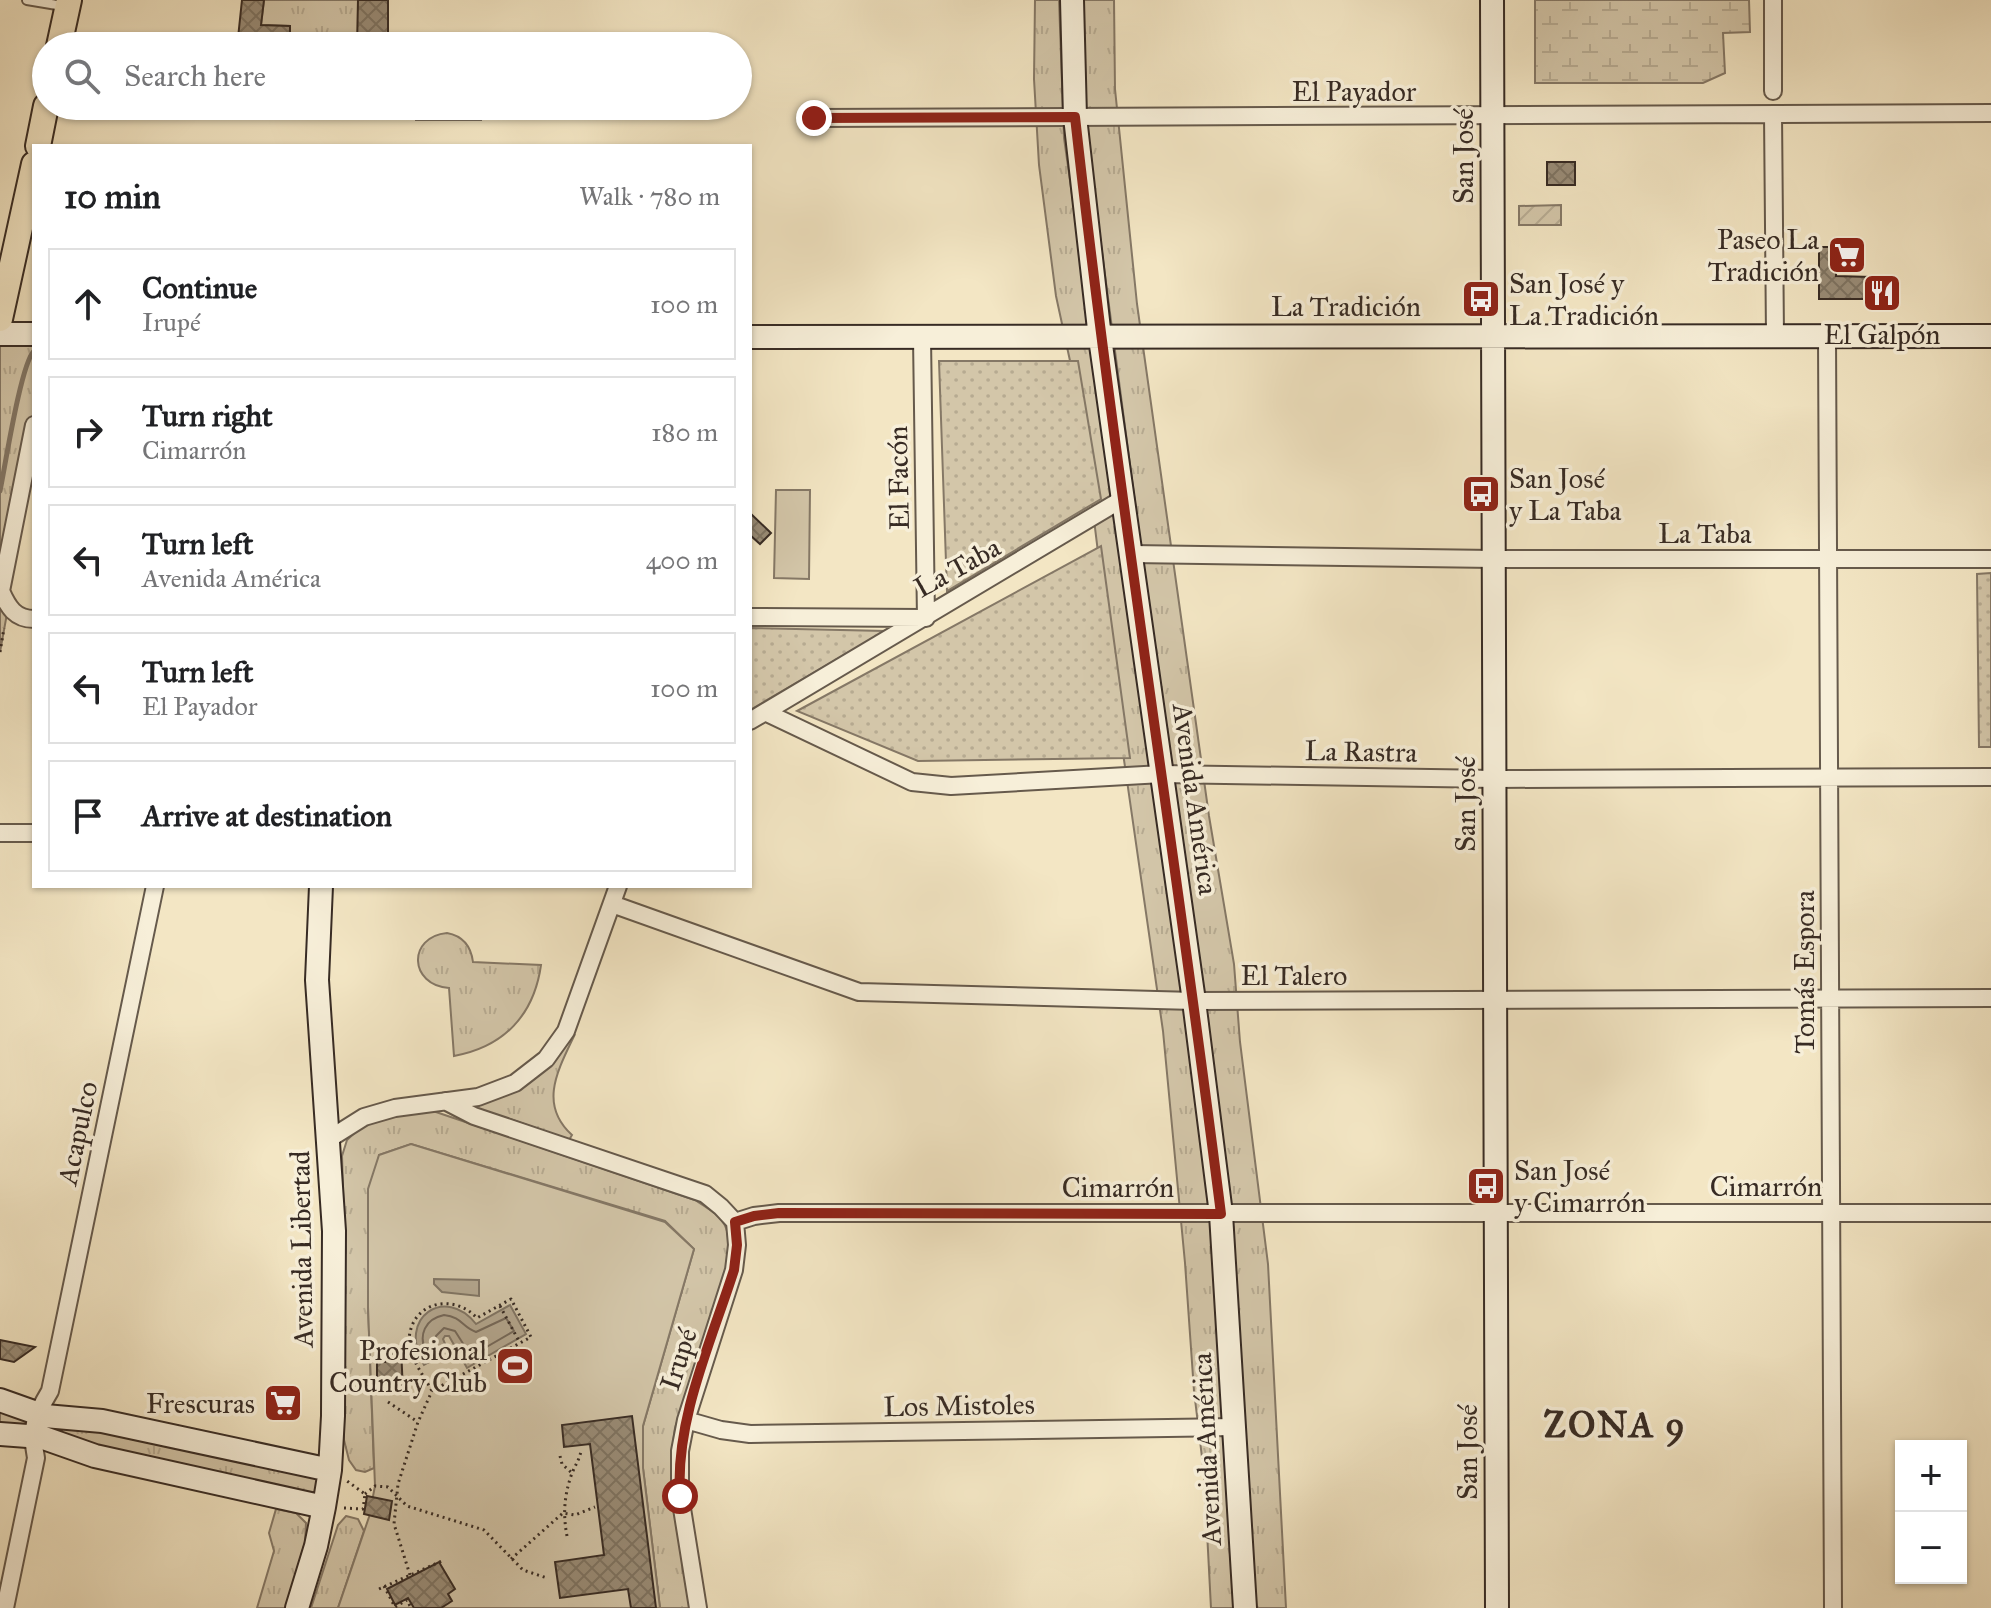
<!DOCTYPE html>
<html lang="en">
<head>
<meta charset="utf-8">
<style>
  body { margin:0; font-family:"IM FELL Great Primer",serif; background:#f6f6f6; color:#202124 }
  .controls { position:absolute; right:24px; bottom:24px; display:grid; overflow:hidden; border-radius:0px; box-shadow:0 2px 6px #0004 }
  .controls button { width:72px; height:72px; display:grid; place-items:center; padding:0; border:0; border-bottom:2px solid #e0e0e0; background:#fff; color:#202124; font:40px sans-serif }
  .stop { position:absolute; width:24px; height:24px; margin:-18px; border:6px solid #8f2418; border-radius:50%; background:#fff }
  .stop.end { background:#8f2418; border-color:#fff; box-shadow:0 2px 8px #0008 }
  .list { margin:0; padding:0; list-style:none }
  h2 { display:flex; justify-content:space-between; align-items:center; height:104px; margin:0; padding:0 32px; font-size:34px }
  h2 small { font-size:26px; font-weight:400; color:#757577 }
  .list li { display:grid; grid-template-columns:52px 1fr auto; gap:24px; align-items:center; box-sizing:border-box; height:112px; margin:0 16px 16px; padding:0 16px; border:2px solid #e0e0e0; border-radius:0px }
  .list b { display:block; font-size:30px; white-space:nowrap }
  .list p { margin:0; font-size:26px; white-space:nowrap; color:#757577 }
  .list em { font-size:26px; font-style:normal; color:#757577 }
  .icon { flex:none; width:44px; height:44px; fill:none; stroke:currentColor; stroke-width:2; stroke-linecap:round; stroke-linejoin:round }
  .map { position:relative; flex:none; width:1991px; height:1608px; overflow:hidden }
  .search { position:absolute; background:#fff; box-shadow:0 2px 6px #0004; left:32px; top:32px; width:720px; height:88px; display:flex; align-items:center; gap:20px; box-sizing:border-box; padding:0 28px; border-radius:44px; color:#757577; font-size:30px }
  .panel { position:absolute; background:#fff; box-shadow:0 2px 6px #0004; left:32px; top:144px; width:720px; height:744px; border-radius:0px }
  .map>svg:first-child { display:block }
  .grass { fill:url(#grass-tufts); stroke:#857866; stroke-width:2 }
  .wetland { fill:url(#wetland-marsh); stroke:#857866; stroke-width:2 }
  .park { fill:url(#park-dots); stroke:#857866; stroke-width:2 }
  .garden { fill:url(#garden-furrows); stroke:#857866; stroke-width:2 }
  .pitch { fill:#d3c6a9; stroke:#857866; stroke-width:2 }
  .water { fill:#b3a68e; stroke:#817564; stroke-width:2 }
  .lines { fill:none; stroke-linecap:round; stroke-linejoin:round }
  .shore { stroke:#756859; stroke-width:2 }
  .stream { stroke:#817564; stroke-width:5 }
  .building { fill:url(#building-cross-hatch); stroke:#372b24; stroke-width:2 }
  .lane-casing { stroke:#665a4c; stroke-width:12 }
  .street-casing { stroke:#665a4c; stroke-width:20 }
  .secondary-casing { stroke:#372b24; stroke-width:26 }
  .primary-casing { stroke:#372b24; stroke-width:28 }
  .path { stroke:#372b24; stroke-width:3; stroke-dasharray:2 4; stroke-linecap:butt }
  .lane { stroke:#f7efd9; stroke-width:8 }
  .street { stroke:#f7efd9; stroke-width:16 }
  .secondary { stroke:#f7efd9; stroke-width:22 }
  .primary { stroke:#f3e6c4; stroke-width:24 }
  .route { stroke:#8f2418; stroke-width:10 }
  .labels { text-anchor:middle; stroke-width:7; stroke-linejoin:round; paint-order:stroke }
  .street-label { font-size:28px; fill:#372b24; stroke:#f7efd9 }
  .poi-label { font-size:28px; fill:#372b24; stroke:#f7efd9; text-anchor:end }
  .district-label { font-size:36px; font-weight:bold; letter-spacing:2px; fill:#372b24; stroke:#f7efd9 }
</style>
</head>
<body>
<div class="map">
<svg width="1991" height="1608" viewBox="0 0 1991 1608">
  <defs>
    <pattern id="grass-tufts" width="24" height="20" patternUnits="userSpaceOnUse" patternTransform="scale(2)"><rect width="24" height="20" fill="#d3c6a9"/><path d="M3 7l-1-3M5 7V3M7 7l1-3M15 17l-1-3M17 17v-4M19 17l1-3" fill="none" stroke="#b6aa91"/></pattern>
    <pattern id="wetland-marsh" width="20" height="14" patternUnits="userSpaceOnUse" patternTransform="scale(2)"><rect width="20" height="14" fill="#d3c6a9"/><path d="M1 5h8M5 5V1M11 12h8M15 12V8" fill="none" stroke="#b6aa91"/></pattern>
    <pattern id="park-dots" width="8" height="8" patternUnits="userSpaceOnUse" patternTransform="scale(2)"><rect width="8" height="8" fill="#d3c6a9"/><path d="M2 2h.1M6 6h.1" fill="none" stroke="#b6aa91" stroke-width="1.8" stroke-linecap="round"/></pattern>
    <pattern id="garden-furrows" width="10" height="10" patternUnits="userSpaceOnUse" patternTransform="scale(2)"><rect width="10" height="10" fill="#d3c6a9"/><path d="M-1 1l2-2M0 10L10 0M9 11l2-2" fill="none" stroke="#b6aa91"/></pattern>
    <pattern id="building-cross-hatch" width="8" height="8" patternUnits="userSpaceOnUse" patternTransform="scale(2)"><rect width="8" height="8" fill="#998c77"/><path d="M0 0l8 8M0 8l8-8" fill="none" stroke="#7e7361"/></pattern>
  </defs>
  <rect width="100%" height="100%" fill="#f3e6c4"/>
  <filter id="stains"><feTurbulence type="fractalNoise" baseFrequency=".0025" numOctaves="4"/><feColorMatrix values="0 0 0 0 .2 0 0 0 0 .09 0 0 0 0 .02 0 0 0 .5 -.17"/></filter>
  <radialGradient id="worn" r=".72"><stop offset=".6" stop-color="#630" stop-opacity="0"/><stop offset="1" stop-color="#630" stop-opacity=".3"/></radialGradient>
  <path class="grass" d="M264,0H358V32L364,41L290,39V26L261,25Z
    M1035,0H1059L1064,138L1201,1110L1222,1349L1236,1608H1211L1204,1474L1194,1391L1185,1263L1163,1031L1121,739L1088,471L1072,370L1056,296L1039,165L1034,79Z
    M1084,0H1114L1115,89L1137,304L1209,816L1234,964L1240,1042L1268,1264L1286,1608H1254L1173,791L1088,146L1084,95Z
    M0,334H34V425L3,572L8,608L0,652Z
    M447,933C463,936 471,946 473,962L541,965C534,1015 504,1047 454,1056L449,988C409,985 407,937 447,933Z
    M575,1034C558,1070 538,1104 572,1135L569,1140L510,1119L471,1108L473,1103C526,1087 541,1078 575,1034Z
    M433,1111L695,1200C706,1207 722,1216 726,1228C740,1265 688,1386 675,1428C666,1487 682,1549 691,1608H660L643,1468V1426L694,1249L665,1221L411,1144L379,1155L368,1307L374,1468L365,1472L356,1470L349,1460L344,1440V1223L342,1156L347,1140L363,1125L379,1117Z
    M0,1400L330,1470L324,1507L0,1434Z
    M276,1509L296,1513L306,1523L305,1542L286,1608H257L274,1551L269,1533Z
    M346,1516L358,1519L364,1531L338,1608H311L338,1525Z"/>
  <path class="wetland" d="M1535,0H1749L1750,32L1723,33L1725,73L1703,83H1535Z"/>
  <path class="park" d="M939,361H1078L1101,499L947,591Z
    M1101,546L1130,758L918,761L797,711Z
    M1991,573V747H1979L1977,574Z
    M750,628L885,631L750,710Z"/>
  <path class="garden" d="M1561,205V225H1519V206Z"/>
  <path class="pitch" d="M416,106H481V120H416Z
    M776,490H810L809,579L774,578Z
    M411,1144L665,1222L694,1249L643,1426V1468L660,1608H338L369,1517L375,1486L368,1307V1189L379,1155Z"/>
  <path class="water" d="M434,1279L479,1280V1296L442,1292L434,1284Z
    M510,1305L526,1334L467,1368L449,1336H445L443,1339L448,1351L424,1365C396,1317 446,1285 476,1324Z"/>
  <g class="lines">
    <path class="shore" d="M444,1315C462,1317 462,1327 476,1332L506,1318L514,1331L471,1356L455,1331L444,1328L436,1336V1348L426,1352C418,1335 425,1319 444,1315Z"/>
    <path class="stream" d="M0,491C5,467 21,363 34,351"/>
  </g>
  <path class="building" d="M242,0H264L261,25L290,26V46H271L272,39L238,38Z
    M358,0H388V46H357Z
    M1547,162H1575V185H1547Z
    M1819,247H1837L1836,276L1871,277L1870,284H1891V303H1872V299H1819Z
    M750,513L771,533L760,544L750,535Z
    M0,1340L35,1347L14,1362L0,1359Z
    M385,1347H401L403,1392H377V1362H385Z
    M276,1386L292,1387L291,1419H275Z
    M632,1416L656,1608H631L628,1589L560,1598L555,1562L604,1555L590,1444L564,1447L562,1425Z
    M367,1496L392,1501L389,1520L364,1514Z
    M439,1562L455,1589L448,1594L452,1601L441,1608H414L408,1598L395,1605L387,1589Z"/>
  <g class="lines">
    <g class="lane-casing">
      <path id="lane" d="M27,0L63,6"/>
    </g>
    <g class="street-casing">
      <path id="street" d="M1773,0V91
        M1773,114L1775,336
        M814,118L1991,113
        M1827,336L1833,1608
        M922,338L926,618
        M34,425L1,591C8,607 15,619 34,619
        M1132,554L1494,559H1991
        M750,617L924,618
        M765,712L912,782L951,786L1162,774L1495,779L1991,777
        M750,721L1124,498
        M0,833H34
        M612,904L859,992L1194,1001L1991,998
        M445,1101L474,1116L705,1194L721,1207L735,1222
        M329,1139L364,1117L395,1108L478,1097L515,1083L546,1059L566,1031L618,886
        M735,1222L754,1216L779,1213H1991
        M686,1420L721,1430L750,1434L1235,1427
        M5,1608L36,1458C30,1428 35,1416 50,1391L155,886
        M698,1608L680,1496V1451L686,1420L734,1270L737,1245L735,1222"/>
    </g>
    <g class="secondary-casing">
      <path id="secondary" d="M1072,0L1075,117L1100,338L1194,1001L1221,1214L1245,1608
        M1492,0L1497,1608
        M0,334H34
        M750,337L1991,336
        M0,1400L45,1416L102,1421L330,1470
        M0,1434L41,1437L95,1456L324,1507
        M297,1608L316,1546L324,1507L330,1470L333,1416L334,1231L317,980L321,886"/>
    </g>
    <g class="primary-casing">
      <path id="primary" d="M59,46L69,0
        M38,146L46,106
        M0,319L34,164"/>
    </g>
    <path class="path" d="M0,652L4,628
      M500,1306L520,1343
      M388,1402L418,1422
      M560,1456L562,1464L572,1473
      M365,1494L375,1486L388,1487L407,1506L484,1530L523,1570L547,1578
      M344,1508L363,1509L365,1494L347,1481
      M567,1536C563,1515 564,1497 571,1476C574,1467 579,1461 581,1451
      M511,1559L563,1513L575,1515L595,1507
      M410,1575L394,1524L398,1484L418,1422L432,1391L531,1337L511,1299L477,1318C454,1293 411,1301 409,1340C409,1357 424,1376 432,1391
      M384,1586L395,1607L407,1600L411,1608
      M379,1589L444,1560"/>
    <use href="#lane" class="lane"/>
    <use href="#street" class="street"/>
    <use href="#secondary" class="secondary"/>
    <use href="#primary" class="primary"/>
  </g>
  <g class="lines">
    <path class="route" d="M680,1496C675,1420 711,1342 734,1270L737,1245L735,1222L754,1216L779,1213L1221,1214C1175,848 1116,484 1075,117L814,118"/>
  </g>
  <defs>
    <g id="supermarket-square" transform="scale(2)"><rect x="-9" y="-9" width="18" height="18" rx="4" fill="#8f2418" stroke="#f7efd9"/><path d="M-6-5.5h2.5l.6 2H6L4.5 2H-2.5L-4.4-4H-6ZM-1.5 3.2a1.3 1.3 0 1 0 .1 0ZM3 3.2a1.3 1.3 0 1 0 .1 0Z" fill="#fff"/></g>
    <g id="restaurant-square" transform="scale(2)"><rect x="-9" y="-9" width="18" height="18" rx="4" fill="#8f2418" stroke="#f7efd9"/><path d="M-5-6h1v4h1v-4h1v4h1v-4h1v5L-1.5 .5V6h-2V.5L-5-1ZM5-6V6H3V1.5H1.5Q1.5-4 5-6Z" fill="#fff"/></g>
    <g id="bus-square" transform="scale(2)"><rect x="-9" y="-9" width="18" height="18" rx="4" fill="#8f2418" stroke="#f7efd9"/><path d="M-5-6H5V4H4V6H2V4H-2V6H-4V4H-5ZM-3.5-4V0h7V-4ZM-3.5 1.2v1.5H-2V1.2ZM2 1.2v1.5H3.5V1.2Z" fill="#fff"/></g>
    <g id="stadium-square" transform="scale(2)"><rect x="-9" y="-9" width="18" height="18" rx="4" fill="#8f2418" stroke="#f7efd9"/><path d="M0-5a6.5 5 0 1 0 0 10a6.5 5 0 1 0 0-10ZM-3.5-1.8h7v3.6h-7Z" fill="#fff"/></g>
  </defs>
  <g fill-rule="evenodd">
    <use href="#supermarket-square" x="1847" y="255"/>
    <use href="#restaurant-square" x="1882" y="293"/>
    <use href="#bus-square" x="1481" y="299"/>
    <use href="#bus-square" x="1481" y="494"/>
    <use href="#bus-square" x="1486" y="1186"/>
    <use href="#stadium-square" x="515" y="1366"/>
    <use href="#supermarket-square" x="283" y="1403"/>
  </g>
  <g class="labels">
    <g class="street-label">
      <text x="1354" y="101">El Payador</text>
      <text transform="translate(1463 156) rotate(-90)" y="10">San José</text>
      <text x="1346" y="316">La Tradición</text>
      <text transform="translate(898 478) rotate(-91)" y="10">El Facón</text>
      <text x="1705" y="543">La Taba</text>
      <text transform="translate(957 567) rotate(-29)" y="10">La Taba</text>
      <text transform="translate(1361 751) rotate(1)" y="10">La Rastra</text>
      <text transform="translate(1196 799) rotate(82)" y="10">Avenida América</text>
      <text transform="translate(1465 804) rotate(-90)" y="10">San José</text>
      <text transform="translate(1804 972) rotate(-90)" y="10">Tomás Espora</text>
      <text x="1294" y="985">El Talero</text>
      <text transform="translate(77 1133) rotate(-78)" y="10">Acapulco</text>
      <text x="1766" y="1196">Cimarrón</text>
      <text x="1118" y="1197">Cimarrón</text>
      <text transform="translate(301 1249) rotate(-91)" y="10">Avenida Libertad</text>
      <text transform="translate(678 1359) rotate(-72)" y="10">Irupé</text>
      <text transform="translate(959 1405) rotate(-1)" y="10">Los Mistoles</text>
      <text transform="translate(1206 1449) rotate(-93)" y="10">Avenida América</text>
      <text transform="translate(1467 1452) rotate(-90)" y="10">San José</text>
    </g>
    <g class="poi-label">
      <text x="1819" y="249">Paseo La<tspan x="1819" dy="32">Tradición</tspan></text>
      <text x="1509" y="293" text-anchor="start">San José y<tspan x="1509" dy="32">La Tradición</tspan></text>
      <text x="1882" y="344" text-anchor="middle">El Galpón</text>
      <text x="1509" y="488" text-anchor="start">San José<tspan x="1509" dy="32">y La Taba</tspan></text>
      <text x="1514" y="1180" text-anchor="start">San José<tspan x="1514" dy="32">y Cimarrón</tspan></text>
      <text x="487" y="1360">Profesional<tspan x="487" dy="32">Country Club</tspan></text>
      <text x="255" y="1413">Frescuras</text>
    </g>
    <g class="district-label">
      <text x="1615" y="1437">ZONA 9</text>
    </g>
  </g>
  <rect width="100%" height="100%" filter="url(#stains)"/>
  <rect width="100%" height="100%" fill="url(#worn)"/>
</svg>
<div class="controls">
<button>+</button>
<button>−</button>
</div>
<div class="stop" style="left:680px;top:1496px"></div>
<div class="stop end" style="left:814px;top:118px"></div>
<div class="search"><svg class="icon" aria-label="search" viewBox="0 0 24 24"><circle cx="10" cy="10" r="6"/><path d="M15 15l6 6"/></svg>Search here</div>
<section class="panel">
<h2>10 min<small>Walk · 780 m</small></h2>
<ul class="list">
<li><svg class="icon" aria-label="ahead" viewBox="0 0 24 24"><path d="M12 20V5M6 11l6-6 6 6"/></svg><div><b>Continue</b><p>Irupé</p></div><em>100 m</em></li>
<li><svg class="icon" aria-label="right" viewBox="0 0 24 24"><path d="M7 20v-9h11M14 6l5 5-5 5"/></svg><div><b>Turn right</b><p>Cimarrón</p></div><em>180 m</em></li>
<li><svg class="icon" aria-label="left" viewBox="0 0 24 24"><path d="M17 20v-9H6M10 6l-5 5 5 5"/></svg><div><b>Turn left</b><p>Avenida América</p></div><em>400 m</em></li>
<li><svg class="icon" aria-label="left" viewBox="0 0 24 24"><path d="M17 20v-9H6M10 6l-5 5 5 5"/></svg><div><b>Turn left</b><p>El Payador</p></div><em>100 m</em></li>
<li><svg class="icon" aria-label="arrive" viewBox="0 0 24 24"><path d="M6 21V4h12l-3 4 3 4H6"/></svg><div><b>Arrive at destination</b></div></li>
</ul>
</section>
</div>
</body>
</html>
